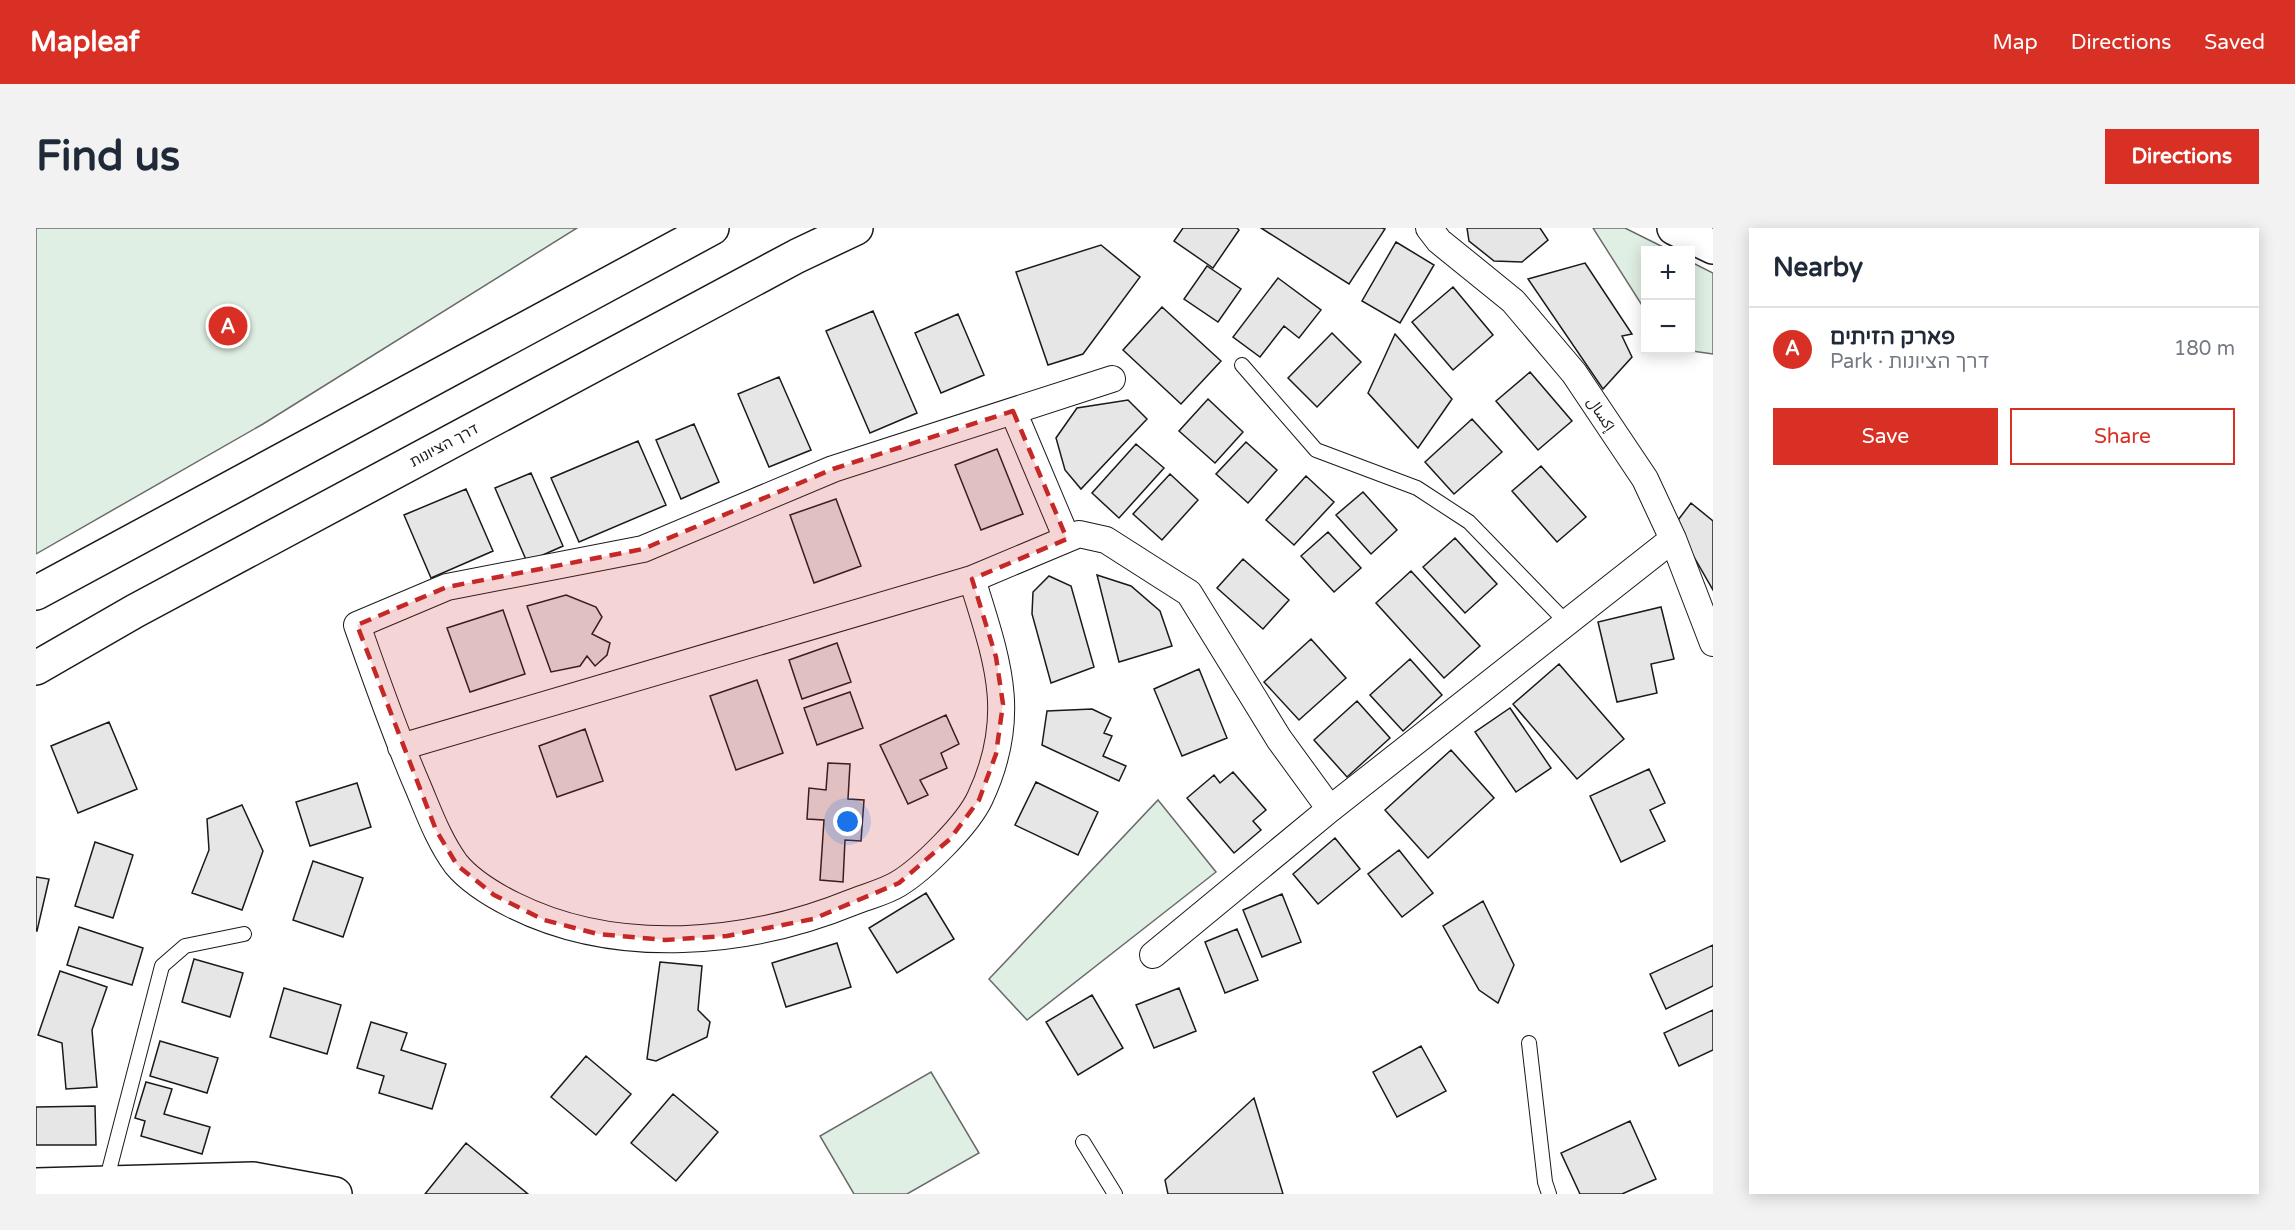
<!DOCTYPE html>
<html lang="en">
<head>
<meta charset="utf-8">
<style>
  body { margin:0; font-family:"Varela Round","Noto Sans Arabic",Heebo,sans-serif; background:#f2f2f3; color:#1f2937 }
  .controls { position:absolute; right:18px; top:18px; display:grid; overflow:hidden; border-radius:0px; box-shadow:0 3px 15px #0003 }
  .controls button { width:54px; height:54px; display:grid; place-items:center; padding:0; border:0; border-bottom:2px solid #e0e1e3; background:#fff; color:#1f2937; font:30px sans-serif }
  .you { position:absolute; left:812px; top:594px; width:21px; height:21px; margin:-15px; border:4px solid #fff; border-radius:50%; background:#1a73e8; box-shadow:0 0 0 9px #1a73e833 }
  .badge { display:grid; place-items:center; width:39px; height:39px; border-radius:50%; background:#d93025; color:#fff; font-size:20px; font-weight:700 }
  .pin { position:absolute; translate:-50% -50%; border:3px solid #fff; box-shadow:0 2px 6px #0006 }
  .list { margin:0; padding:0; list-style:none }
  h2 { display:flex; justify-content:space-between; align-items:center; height:78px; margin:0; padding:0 24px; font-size:26px }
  h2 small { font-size:20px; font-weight:400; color:#747a83 }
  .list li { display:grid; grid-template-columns:39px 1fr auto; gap:18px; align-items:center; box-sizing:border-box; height:84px; padding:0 24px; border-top:2px solid #e0e1e3 }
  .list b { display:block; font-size:22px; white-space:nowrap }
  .list p { margin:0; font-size:20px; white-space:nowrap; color:#747a83 }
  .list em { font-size:20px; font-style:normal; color:#747a83 }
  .actions { display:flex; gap:12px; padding:18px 24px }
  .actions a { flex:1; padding:14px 0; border:2px solid #d93025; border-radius:0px; text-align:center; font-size:21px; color:#d93025 }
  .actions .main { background:#d93025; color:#fff }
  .map { position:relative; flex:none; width:1677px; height:966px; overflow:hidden; border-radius:0px }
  header { display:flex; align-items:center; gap:36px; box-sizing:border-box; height:84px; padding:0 30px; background:#d93025; color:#fff }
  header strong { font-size:28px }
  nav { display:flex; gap:33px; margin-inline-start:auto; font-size:21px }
  .intro { display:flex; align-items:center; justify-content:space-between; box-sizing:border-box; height:144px; padding:0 36px }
  h1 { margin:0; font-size:42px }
  .button { padding:15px 27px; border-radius:0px; background:#d93025; color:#fff; font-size:21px; font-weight:700 }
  main { display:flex; gap:36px; padding:0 36px }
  aside { flex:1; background:#fff; border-radius:0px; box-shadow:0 3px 15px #0003 }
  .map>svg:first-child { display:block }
  .green { fill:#e0efe3; stroke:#6a6a6a; stroke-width:1.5 }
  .building { fill:#e6e6e6; stroke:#1a1a1a; stroke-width:1.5 }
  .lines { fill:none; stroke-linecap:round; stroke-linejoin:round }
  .lane-casing { stroke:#1a1a1a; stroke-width:16 }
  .street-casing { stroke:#1a1a1a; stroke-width:28 }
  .secondary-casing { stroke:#1a1a1a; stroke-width:36 }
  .highway-casing { stroke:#1a1a1a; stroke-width:36 }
  .lane { stroke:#fff; stroke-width:14 }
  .street { stroke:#fff; stroke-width:26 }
  .secondary { stroke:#fff; stroke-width:33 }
  .highway { stroke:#fff; stroke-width:33 }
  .marked { fill:#c62828; fill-opacity:0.2; stroke:#c62828; stroke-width:4.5; stroke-dasharray:12 8; stroke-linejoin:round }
  .labels { text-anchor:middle; stroke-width:4.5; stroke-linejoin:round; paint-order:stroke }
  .street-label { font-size:15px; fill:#1a1a1a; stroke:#fff }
</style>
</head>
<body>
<header>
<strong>Mapleaf</strong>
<nav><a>Map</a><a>Directions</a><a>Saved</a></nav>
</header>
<div class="intro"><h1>Find us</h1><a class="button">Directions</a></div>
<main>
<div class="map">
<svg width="1677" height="966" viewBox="0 0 1677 966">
  <rect width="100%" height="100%" fill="#fff"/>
  <path class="green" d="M0,0H541L227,196L0,326Z
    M1557,0H1589L1633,22H1610L1609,82Z
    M1655,34L1677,45V126L1649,122H1654Z
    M1122,572L1180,644L991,792L953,751Z
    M895,844L943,925L871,966H818L784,908Z"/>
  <path class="building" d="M1147,0H1201L1203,2L1177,40L1138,13Z
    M1225,0H1346L1349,1L1313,56Z
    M1431,0H1504L1512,12L1486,34L1458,33L1433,13Z
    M1360,14L1398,37L1364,95L1326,73Z
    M1065,17L1104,49L1047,126L1012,137L980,44Z
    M1549,35L1596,106L1586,108L1596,129L1567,161L1492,51Z
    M1171,38L1205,61L1182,94L1148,71Z
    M1242,50L1285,82L1263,110L1248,98L1224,129L1197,109Z
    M1417,59L1457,107L1417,142L1376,94Z
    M1126,79L1185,133L1145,176L1087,122Z
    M837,83L881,185L834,205L790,103Z
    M922,86L948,147L905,165L879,105Z
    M1296,105L1325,134L1281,179L1252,150Z
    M1359,106L1416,171L1382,220L1332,165Z
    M1494,144L1536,193L1502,222L1460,173Z
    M743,149L775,222L733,239L702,166Z
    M1172,171L1207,204L1179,235L1143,203Z
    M1092,172L1111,191L1045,261L1029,242L1020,210L1041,180Z
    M1436,191L1466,224L1418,266L1389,234Z
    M658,196L683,254L645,271L620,212Z
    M602,213L630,277L543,314L515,250Z
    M1210,214L1241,242L1212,275L1180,246Z
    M1100,216L1128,240L1083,290L1056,265Z
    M961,221L987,286L945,302L919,237Z
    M1505,238L1550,289L1521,314L1476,263Z
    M495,245L527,318L491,334L459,260Z
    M1134,246L1162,272L1126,312L1097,286Z
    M1270,248L1298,274L1258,317L1230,292Z
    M430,261L457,323L395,350L368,287Z
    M1327,264L1361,302L1335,326L1300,287Z
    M800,271L825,338L778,355L754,287Z
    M1655,275L1677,293V362L1639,296Z
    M1292,304L1325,340L1298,364L1265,328Z
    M1419,310L1461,356L1429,385L1387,339Z
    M1207,331L1253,372L1227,401L1181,360Z
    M1375,343L1444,418L1408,450L1340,375Z
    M1061,347L1095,358L1124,383L1136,418L1083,434Z
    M1013,348L1035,358L1058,439L1015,455L996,386L997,364Z
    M530,367L560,379L566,389L556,406L574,415L571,427L559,438L551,428L544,438L515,444L491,378Z
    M1625,379L1638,431L1615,436L1621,465L1581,474L1562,394Z
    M467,382L489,446L434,464L411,400Z
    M1275,411L1310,450L1263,492L1228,454Z
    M801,415L815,454L766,471L753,432Z
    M1374,431L1406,467L1367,503L1334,467Z
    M1523,436L1588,511L1541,551L1477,476Z
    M1163,441L1191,510L1146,528L1118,461Z
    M721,452L747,525L700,542L674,468Z
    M814,464L827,500L781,517L768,480Z
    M1321,473L1354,510L1311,549L1278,512Z
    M1474,480L1515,540L1480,564L1439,504Z
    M1056,481L1075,490L1068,505L1076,508L1067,528L1090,538L1083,553L1006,517L1011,483Z
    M910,487L923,516L905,525L911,540L884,552L892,567L872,576L844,517Z
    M73,494L101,561L42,585L15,518Z
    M549,501L567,553L521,569L503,518Z
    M1415,522L1458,570L1392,630L1349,582Z
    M792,535L814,536L812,571L828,572L825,613L809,612L807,654L784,652L788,592L771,591L773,560L790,562Z
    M1613,541L1629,575L1614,582L1629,613L1585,634L1554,568Z
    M1197,544L1230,582L1217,593L1225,602L1198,625L1151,570L1178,547L1184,555Z
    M1000,554L1062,584L1042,627L979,597Z
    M321,555L335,599L274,618L260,574Z
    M206,577L227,623L206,682L156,665L173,622L171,591Z
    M1299,610L1324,641L1282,676L1257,646Z
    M59,614L97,627L77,690L39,678Z
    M1363,622L1397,665L1366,689L1332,646Z
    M277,633L327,650L307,709L257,692Z
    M0,649L13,651L1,703H0Z
    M890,665L918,711L861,745L833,700Z
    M1246,666L1265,714L1226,729L1207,682Z
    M1447,673L1478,737L1462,775L1443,762L1407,698Z
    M43,699L107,720L96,757L31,737Z
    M1201,701L1222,752L1189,765L1169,714Z
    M801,715L815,759L750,779L736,735Z
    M1677,717V758L1630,781L1614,746Z
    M158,731L207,745L194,789L146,774Z
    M624,734L666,738L662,782L674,794L671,809L620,833L611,831Z
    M24,743L71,759L56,802L61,859L30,861L26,815L2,807Z
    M248,760L305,777L291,826L234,809Z
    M1143,760L1160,803L1118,820L1100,777Z
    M1056,767L1087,820L1042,847L1010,794Z
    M1677,782V822L1643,838L1628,805Z
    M335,794L371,805L365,822L410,836L396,881L343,865L348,848L321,840Z
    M124,813L182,830L171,865L114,848Z
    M1385,818L1410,863L1361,889L1337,844Z
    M550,828L595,866L560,907L515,869Z
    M110,854L136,861L128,886L174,899L166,926L105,908L109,893L99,890Z
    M637,866L682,904L640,953L595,915Z
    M1218,870L1247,966H1132L1129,952Z
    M59,878L60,917H0V879Z
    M1594,893L1620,951L1586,966H1544L1525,925Z
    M430,915L492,966H389Z"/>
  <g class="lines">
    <g class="lane-casing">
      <path id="lane" d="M1206,137L1280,222L1381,260L1433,294L1531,395
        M1493,815L1509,954L1513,966
        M1047,914L1079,966
        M70,954L126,738L149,718L208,706"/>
    </g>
    <g class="street-casing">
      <path id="street" d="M1393,0L1403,13L1477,73L1538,145L1609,251L1637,311L1677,415
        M977,183L1031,311
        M936,351C961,432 983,487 944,570C932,596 887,641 862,656C849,664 832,668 817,674C712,717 581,729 477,677C457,667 434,653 420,636C403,613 393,585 382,559C359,506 340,451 321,397L411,359L607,321L797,241L1076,151
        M365,519L936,351L1043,306L1070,312L1153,365L1243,511L1294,581
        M1117,727L1294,581L1637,311"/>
    </g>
    <g class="secondary-casing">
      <path id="secondary" d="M0,957L217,951L299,966"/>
    </g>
    <g class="highway-casing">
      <path id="highway" d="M1638,0L1677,19
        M0,365L676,0
        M0,440L99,383L761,28L820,0"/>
    </g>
    <use href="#lane" class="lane"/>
    <use href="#street" class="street"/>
    <use href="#secondary" class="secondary"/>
    <use href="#highway" class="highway"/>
  </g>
  <path class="marked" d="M977,183L1031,311L936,351L960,429L967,476L960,526L943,572L914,611L863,655L777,691L691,708L629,712L562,706L508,692L458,667L421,637L400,602L321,397L411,359L607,321L797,241Z"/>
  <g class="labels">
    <g class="street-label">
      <text transform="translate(1565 186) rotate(56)" y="5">إكسال</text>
      <text transform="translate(408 217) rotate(-28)" y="5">דרך הציונות</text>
    </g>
  </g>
</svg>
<div class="controls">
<button>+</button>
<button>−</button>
</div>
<div class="you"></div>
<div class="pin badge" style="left:192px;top:98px">A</div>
</div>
<aside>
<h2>Nearby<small></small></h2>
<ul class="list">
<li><span class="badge">A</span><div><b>פארק הזיתים</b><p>Park · דרך הציונות</p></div><em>180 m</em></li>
</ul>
<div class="actions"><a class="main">Save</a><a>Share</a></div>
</aside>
</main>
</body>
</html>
